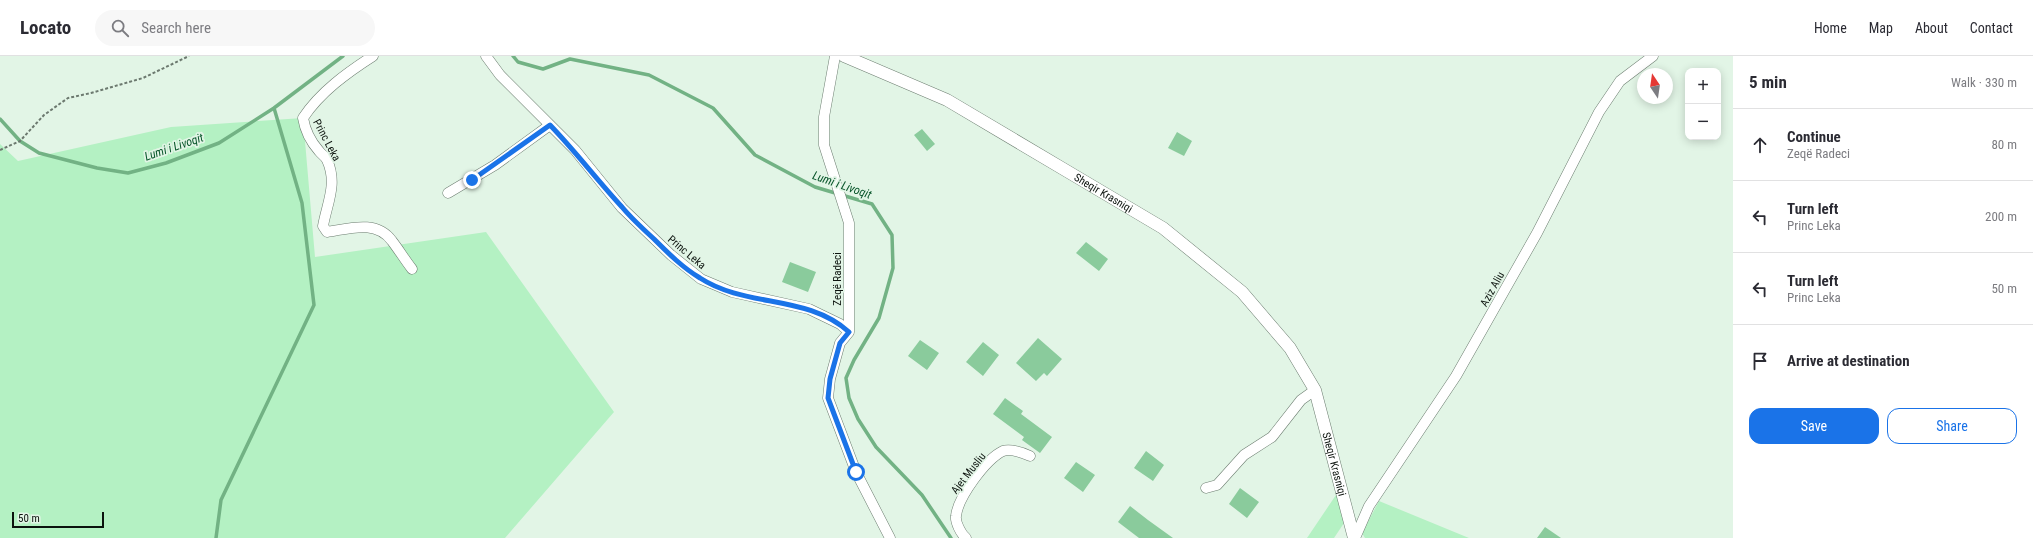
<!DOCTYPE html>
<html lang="en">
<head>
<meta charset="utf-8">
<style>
  body { margin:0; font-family:"Roboto Condensed",sans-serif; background:#f7f7f7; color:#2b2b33 }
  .controls { position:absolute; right:12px; top:12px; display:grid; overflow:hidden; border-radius:8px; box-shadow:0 2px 10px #0003 }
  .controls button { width:36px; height:36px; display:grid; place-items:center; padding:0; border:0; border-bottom:1px solid #e1e1e2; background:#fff; color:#2b2b33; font:20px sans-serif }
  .compass { position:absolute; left:1637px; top:12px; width:36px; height:36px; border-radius:50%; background:#fff; box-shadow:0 2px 10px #0003; rotate:347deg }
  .scale { position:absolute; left:12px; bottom:10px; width:92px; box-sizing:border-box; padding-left:4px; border:2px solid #0c130e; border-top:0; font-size:11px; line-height:14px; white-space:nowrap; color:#0c130e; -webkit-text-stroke:3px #e2f5e6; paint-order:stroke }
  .stop { position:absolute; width:12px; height:12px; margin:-9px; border:3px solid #1a73e8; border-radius:50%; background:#fff }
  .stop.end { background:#1a73e8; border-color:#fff; box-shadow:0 1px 4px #0008 }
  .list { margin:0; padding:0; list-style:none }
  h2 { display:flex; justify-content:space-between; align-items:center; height:52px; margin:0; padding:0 16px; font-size:17px }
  h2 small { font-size:13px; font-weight:400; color:#7c7c81 }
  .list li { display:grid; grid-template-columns:26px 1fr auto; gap:12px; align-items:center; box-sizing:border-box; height:72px; padding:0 16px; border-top:1px solid #e1e1e2 }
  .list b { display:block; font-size:15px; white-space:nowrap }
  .list p { margin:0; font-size:13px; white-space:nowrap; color:#7c7c81 }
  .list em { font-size:13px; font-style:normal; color:#7c7c81 }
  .actions { display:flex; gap:8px; padding:12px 16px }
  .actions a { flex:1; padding:9px 0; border:1px solid #1a73e8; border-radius:12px; text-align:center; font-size:14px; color:#1a73e8 }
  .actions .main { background:#1a73e8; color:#fff }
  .icon { flex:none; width:22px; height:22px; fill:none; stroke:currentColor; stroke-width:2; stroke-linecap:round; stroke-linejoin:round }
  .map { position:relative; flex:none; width:1733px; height:482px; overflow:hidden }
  header { display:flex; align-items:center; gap:24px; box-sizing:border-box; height:56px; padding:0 20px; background:#fff; border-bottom:1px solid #e1e1e2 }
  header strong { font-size:19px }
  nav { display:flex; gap:22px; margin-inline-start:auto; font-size:14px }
  .search { width:280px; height:36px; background:#f7f7f7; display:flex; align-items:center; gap:10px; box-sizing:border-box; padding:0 14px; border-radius:22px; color:#7c7c81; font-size:15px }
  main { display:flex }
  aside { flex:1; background:#fff }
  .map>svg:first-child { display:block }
  .green { fill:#b4f1c3 }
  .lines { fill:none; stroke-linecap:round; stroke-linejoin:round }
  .stream { stroke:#72b284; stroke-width:3.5 }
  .building { fill:#8acb9c }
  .minor-casing { stroke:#6c7d70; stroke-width:11 }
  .tertiary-casing { stroke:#6c7d70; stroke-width:13 }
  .path { stroke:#6c796f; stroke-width:2; stroke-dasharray:3 2; stroke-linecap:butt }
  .minor { stroke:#fff; stroke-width:10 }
  .tertiary { stroke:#fff; stroke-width:12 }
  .route { stroke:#1a73e8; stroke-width:5 }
  .labels { text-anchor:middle; stroke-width:3.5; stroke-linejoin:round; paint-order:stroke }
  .street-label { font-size:11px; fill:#0c130e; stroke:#e2f5e6 }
  .water-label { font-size:12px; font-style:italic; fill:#08552a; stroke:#e2f5e6 }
</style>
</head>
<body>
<header>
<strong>Locato</strong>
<div class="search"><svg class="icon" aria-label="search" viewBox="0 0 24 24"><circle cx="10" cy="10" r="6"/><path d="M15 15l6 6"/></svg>Search here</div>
<nav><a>Home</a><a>Map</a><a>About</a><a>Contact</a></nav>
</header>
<main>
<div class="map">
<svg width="1733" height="482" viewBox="0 0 1733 482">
  <rect width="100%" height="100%" fill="#e2f5e6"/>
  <path class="green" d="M303,62L315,201L486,176L614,356L505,482H0V88L18,105L171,71Z
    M1338,436L1346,464L1334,482H1307Z
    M1379,445L1469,482H1365L1362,477Z"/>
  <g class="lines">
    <path class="stream" d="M513,0L518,6L543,13L570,3L649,19L713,52L755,99L815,131L872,148L892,179L893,212L879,262L854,304L846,322L849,342L858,363L876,391L922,439L951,482
      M0,63L20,85L39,97L97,112L128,117L166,107L219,87L274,52L343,0
      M216,482L221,444L314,249L302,147L274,52"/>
  </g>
  <path class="building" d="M922,73L935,88L927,95L914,79Z
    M1177,76L1192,85L1184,100L1168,92Z
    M1086,186L1108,203L1099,215L1076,197Z
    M790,206L816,216L808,236L782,226Z
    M1038,282L1062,303L1047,320L1044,317L1036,325L1016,307Z
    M920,284L939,297L927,314L908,300Z
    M983,286L999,299L983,320L966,306Z
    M1005,342L1023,355L1021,358L1052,381L1040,397L1022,384L1024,381L993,358Z
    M1146,395L1164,409L1153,425L1134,412Z
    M1076,406L1095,419L1083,436L1064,422Z
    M1240,432L1259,446L1247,462L1229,448Z
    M1130,450L1148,464L1173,482H1139L1118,466Z
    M1545,471L1561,482H1537Z"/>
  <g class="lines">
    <g class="minor-casing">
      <path id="minor" d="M373,0C348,16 320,36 303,62C305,74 311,86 319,95C321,98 325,100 327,104C338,128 327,147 323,170L327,176C348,173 376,163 392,185C399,194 405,204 412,213
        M486,0L500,19L575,94L622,152L671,199L701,223L732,236L809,253L840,268L849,276
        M835,0L824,61V89L849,167V276L840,287L830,323L828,342L856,416L890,482
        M448,137L495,109L550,69
        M1206,432L1217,429L1244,399L1272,381L1301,344L1315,334
        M966,482C961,478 955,466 956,460C958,441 986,403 1003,395C1011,392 1023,397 1030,400
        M1355,482L1369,450L1456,320L1537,177L1599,56L1620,25L1653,0"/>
    </g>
    <g class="tertiary-casing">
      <g id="tertiary">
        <path id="s1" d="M844,0L947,44L1060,111L1163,172L1242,236L1290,292L1315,334L1354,482"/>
      </g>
    </g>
    <path class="path" d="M0,94L20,85L44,59L68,42L91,37L143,22L189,0"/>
    <use href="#minor" class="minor"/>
    <use href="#tertiary" class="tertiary"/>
  </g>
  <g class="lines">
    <path class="route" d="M472,124L550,69C576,96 597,124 622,151C632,163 643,173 654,183C668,197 683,212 700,222C746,252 807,238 849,276L840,287L830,323L828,342L856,416"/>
  </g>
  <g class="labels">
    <g class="street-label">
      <text transform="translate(327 84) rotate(62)" y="4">Princ Leka</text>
      <text dy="4" stroke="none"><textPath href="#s1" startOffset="294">Sheqir Krasniqi</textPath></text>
      <text transform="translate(687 196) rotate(40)" y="4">Princ Leka</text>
      <text transform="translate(837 223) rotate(-90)" y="4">Zeqë Radeci</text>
      <text transform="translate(1492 233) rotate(-61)" y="4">Aziz Aliu</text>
      <text dy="4" stroke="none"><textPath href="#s1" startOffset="664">Sheqir Krasniqi</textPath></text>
      <text transform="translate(968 417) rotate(-52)" y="4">Ajet Musliu</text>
    </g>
    <g class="water-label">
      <text transform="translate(174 91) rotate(-19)" y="4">Lumi i Livoqit</text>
      <text transform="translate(842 129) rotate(19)" y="4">Lumi i Livoqit</text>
    </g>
  </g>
</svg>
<div class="controls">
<button>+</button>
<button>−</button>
</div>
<svg class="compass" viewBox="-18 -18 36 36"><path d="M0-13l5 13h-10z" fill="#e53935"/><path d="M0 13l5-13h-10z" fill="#7c7c81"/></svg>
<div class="scale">50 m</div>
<div class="stop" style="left:856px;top:416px"></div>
<div class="stop end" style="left:472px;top:124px"></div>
</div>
<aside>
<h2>5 min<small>Walk · 330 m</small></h2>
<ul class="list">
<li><svg class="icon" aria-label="ahead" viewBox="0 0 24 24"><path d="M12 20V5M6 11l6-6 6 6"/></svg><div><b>Continue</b><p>Zeqë Radeci</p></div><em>80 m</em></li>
<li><svg class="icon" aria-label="left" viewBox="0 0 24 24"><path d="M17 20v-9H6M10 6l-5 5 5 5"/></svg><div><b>Turn left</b><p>Princ Leka</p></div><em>200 m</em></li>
<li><svg class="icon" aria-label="left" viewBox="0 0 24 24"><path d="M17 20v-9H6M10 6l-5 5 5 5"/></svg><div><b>Turn left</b><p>Princ Leka</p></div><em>50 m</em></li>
<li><svg class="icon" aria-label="arrive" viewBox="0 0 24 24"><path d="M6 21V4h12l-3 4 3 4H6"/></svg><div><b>Arrive at destination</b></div></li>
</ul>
<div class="actions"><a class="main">Save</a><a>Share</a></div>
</aside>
</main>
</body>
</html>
